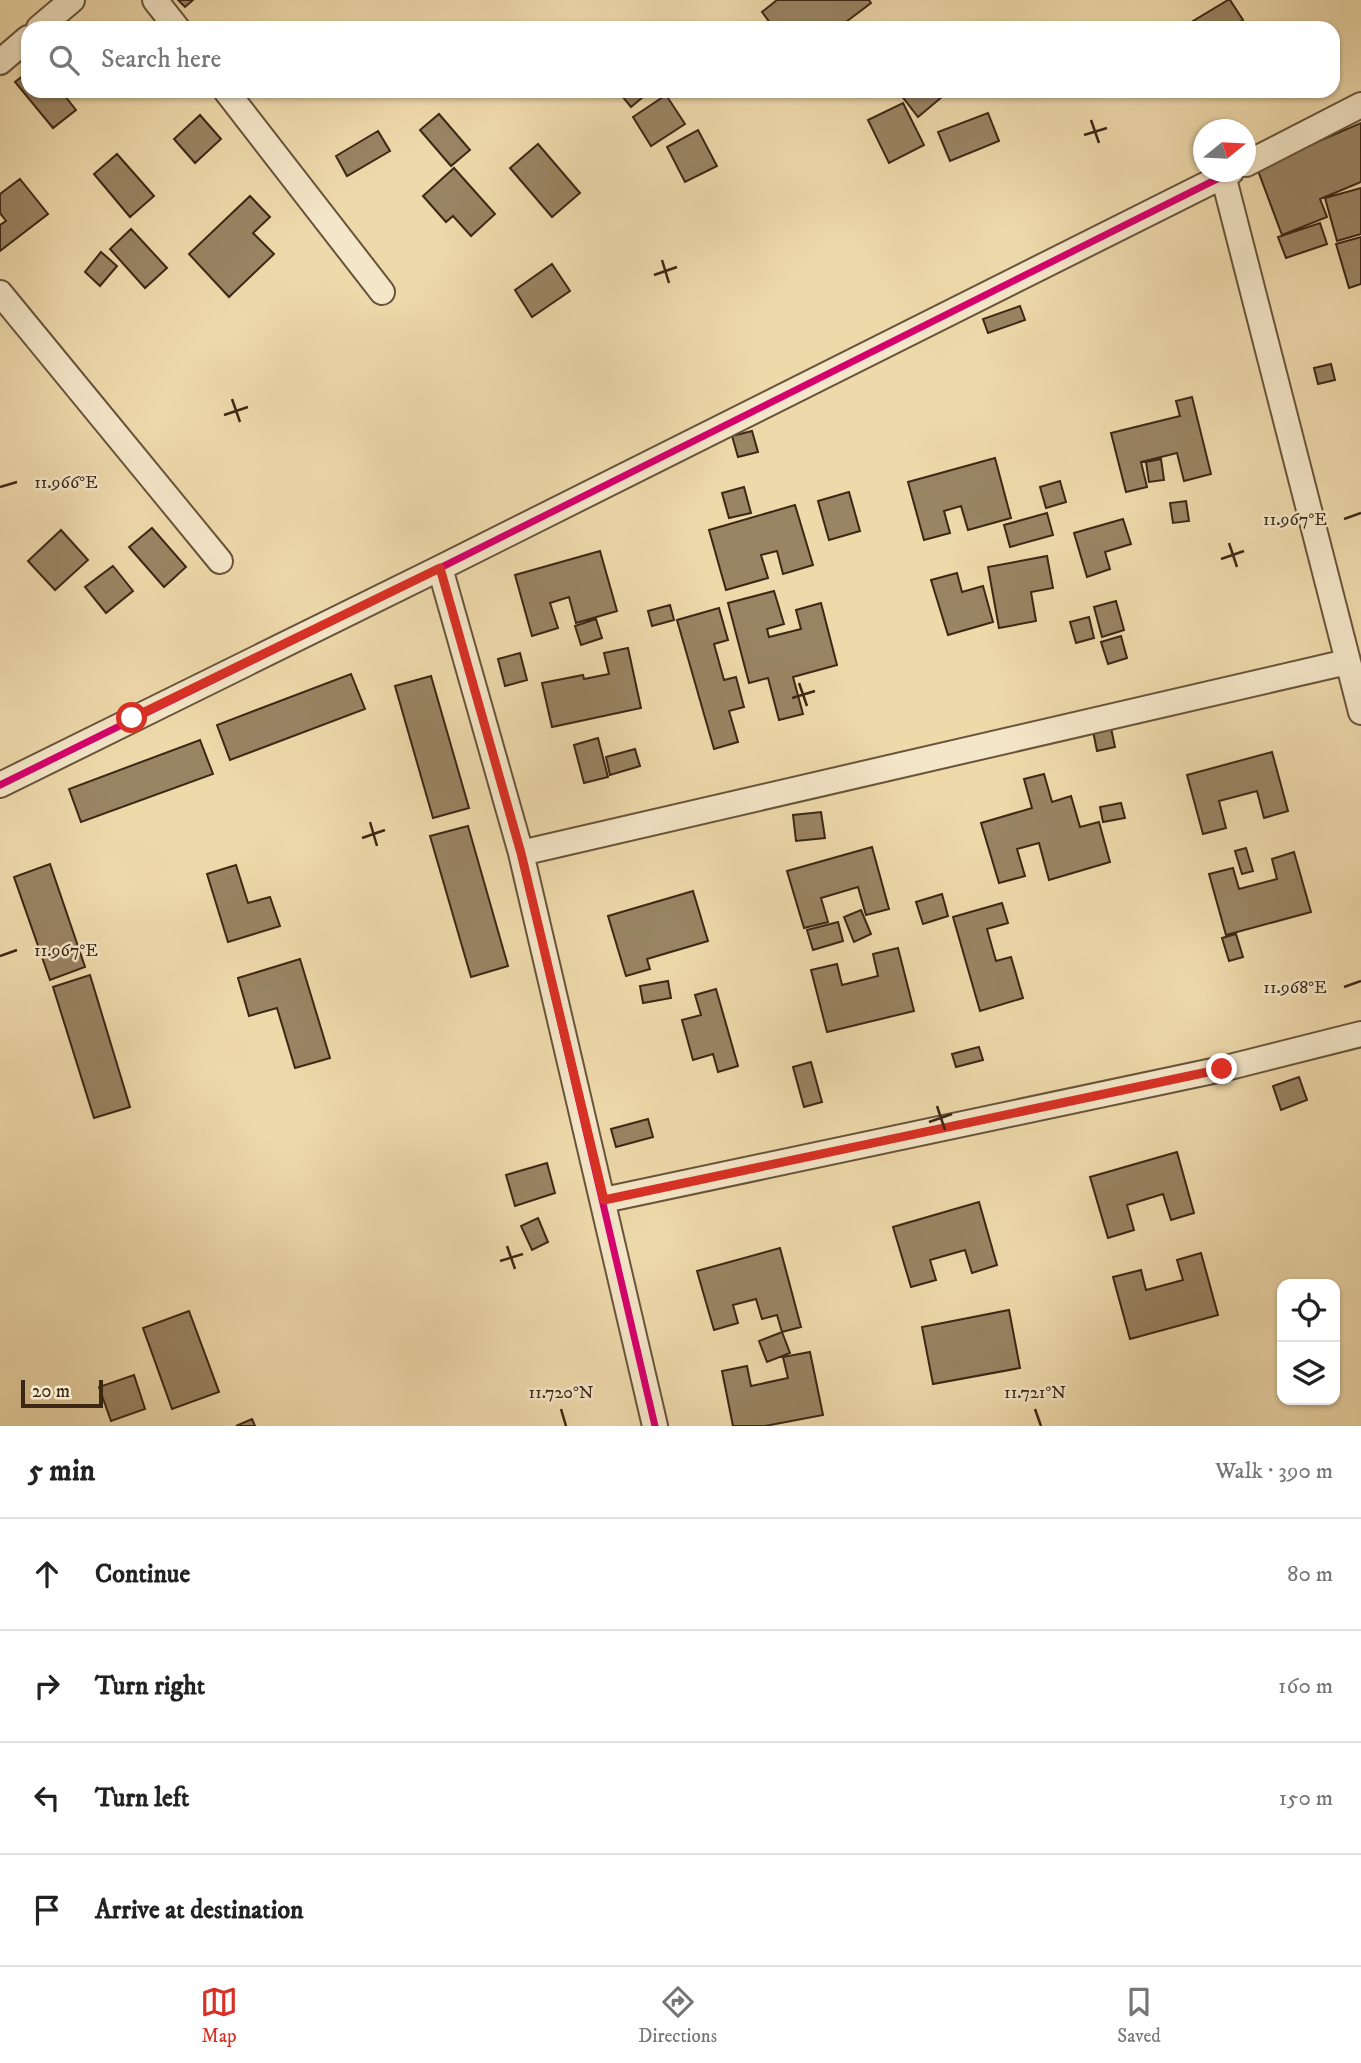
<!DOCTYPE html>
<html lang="en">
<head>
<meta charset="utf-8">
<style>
  body { margin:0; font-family:"IM FELL DW Pica",serif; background:#f6f6f6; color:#222 }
  .controls { position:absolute; right:21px; bottom:21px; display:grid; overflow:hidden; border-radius:14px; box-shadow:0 2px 5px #0004 }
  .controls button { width:63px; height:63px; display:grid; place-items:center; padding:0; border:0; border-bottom:2px solid #e0e0e0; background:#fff; color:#222; font:35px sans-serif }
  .compass { position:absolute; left:1193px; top:119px; width:63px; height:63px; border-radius:50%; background:#fff; box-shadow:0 2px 5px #0004; rotate:72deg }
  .scale { position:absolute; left:21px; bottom:18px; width:82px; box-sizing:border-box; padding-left:7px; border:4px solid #3c2715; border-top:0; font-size:19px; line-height:24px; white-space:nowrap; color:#3c2715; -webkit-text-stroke:5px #f4e6c8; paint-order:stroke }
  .stop { position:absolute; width:21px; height:21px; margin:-16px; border:5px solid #d93025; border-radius:50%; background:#fff }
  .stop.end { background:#d93025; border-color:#fff; box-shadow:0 2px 7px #0008 }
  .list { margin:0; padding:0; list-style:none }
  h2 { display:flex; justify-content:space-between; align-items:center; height:91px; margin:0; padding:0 28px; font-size:30px }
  h2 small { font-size:23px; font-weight:400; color:#767676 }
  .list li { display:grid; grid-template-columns:46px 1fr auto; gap:21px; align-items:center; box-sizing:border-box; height:112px; padding:0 28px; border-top:2px solid #e0e0e0 }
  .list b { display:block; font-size:26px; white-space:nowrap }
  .list em { font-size:23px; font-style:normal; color:#767676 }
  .icon { flex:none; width:38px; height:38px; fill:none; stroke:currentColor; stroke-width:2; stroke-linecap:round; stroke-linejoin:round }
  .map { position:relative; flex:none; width:1361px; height:1426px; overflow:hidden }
  .search { position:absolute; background:#fff; box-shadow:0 2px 5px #0004; left:21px; right:21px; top:21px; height:77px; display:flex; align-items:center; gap:18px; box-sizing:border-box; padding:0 24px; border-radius:21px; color:#767676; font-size:26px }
  .sheet { height:539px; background:#fff }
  nav { display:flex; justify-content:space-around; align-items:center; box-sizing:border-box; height:98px; border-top:2px solid #e0e0e0; background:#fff; font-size:19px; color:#767676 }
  nav a { display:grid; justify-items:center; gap:4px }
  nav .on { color:#d93025 }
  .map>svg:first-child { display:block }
  .building { fill:#998463; stroke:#3c2715; stroke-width:2 }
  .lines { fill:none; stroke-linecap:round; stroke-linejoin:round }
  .minor-casing { stroke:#68543a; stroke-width:28 }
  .minor { stroke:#f4e6c8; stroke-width:24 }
  .cycleway-casing { stroke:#f4e6c8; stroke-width:11 }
  .cycleway { stroke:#d6006c; stroke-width:7 }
  .route { stroke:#d93025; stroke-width:9 }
  .ticks { fill:none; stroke:#3c2715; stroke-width:2.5 }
  .ticks-label { font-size:18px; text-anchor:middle; fill:#3c2715; stroke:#f4e6c8; stroke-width:5; stroke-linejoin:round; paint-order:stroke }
</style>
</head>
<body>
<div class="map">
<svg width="1361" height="1426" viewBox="0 0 1361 1426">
  <rect width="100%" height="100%" fill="#eed9ab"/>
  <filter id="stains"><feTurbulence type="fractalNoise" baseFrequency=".00286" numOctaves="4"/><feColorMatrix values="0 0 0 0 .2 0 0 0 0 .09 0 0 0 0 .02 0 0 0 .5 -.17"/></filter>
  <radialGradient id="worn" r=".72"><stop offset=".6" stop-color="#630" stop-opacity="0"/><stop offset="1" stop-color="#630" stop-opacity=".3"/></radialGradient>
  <path class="building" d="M178,0H193L185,7Z
    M777,0H869L871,3L838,28H774L762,12Z
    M1228,0H1230L1243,20L1229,28H1198L1193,21Z
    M28,72V91H61L76,110L53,128L15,82Z
    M618,91H650L631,107Z
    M898,91H949L918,117Z
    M666,95L685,124L651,146L633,117Z
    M903,103L924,145L889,163L868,120Z
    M988,113L999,141L950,161L938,132Z
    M439,114L470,150L451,166L420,130Z
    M200,115L221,139L195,163L174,139Z
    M1361,123V182L1320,199L1327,217L1282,235L1257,168Z
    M698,130L717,166L685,182L667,147Z
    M378,131L390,151L347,176L336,156Z
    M538,144L580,193L552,217L510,168Z
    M117,154L154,196L130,217L94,174Z
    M454,168L495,214L471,236L453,216L446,222L423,196Z
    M20,179L48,214L0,251V225L6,221L0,213V194Z
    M1361,188V234L1337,241L1325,198Z
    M250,196L270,217L253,233L274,254L229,297L189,254Z
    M1320,223L1327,244L1286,258L1278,237Z
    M131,229L167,268L145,288L110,249Z
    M1361,237V284L1349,288L1336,244Z
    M101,252L117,266L100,286L85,272Z
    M552,264L570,291L532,317L515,290Z
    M1020,306L1025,320L988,333L983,319Z
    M1331,364L1335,380L1318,384L1314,368Z
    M1192,397L1211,474L1184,481L1177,453L1141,462L1147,487L1126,492L1111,433L1180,416L1176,401Z
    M752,431L758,452L738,457L732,436Z
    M995,458L1011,518L968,530L961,506L944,511L950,533L924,540L908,482Z
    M1161,459L1164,480L1149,482L1146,462Z
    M1060,481L1066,502L1046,508L1040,487Z
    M744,487L751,513L729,518L722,493Z
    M849,492L860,531L829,540L818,501Z
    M1186,501L1189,521L1173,523L1170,503Z
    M795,505L813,565L783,574L777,551L761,555L768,578L726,590L709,530Z
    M1047,513L1053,535L1010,547L1004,525Z
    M1123,519L1131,544L1105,552L1110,569L1087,577L1074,533Z
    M152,528L186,567L164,587L129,547Z
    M61,530L88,560L55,590L28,561Z
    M600,551L617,611L576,623L569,597L550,603L558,628L532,636L515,575Z
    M1047,556L1053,588L1031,592L1036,621L999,628L988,567Z
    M113,566L133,591L106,613L85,587Z
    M957,573L962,592L983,586L993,622L948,635L931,580Z
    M774,591L784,624L767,629L769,637L801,629L796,610L821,603L837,665L793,677L803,714L779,720L768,678L749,683L728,603Z
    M1116,601L1124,630L1102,637L1094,607Z
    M670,605L674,620L652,626L648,611Z
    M719,608L728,640L714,644L724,680L736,677L744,707L729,711L738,742L714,749L677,620Z
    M1089,617L1094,638L1076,643L1070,622Z
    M596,619L602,638L581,645L575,626Z
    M1121,636L1127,658L1108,664L1101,642Z
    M628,648L641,708L552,727L542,683L583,675L584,679L609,674L604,653Z
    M520,653L527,680L505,686L498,659Z
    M351,674L365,709L230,760L217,725Z
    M431,676L469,808L433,818L395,686Z
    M1111,728L1115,747L1097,751L1093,731Z
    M598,738L608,777L584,783L574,745Z
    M200,740L213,774L81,822L69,789Z
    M635,749L640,766L610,775L606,757Z
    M1272,752L1288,811L1264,818L1257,791L1219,801L1226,828L1203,834L1187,775Z
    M1044,774L1052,802L1071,796L1080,827L1099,822L1110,862L1049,880L1039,843L1017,849L1025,876L999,883L981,823L1032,808L1024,779Z
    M1121,803L1125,818L1103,822L1100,807Z
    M821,812L825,838L796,841L793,815Z
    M468,826L508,966L471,977L430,836Z
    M872,847L889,909L866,915L858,887L821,898L828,922L804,928L787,871Z
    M1246,848L1253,871L1242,874L1235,851Z
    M1294,852L1311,912L1226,935L1209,874L1233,868L1239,889L1277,879L1272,859Z
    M50,864L85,967L50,980L14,877Z
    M236,865L248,903L270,897L280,926L228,942L207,874Z
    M693,891L708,941L647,959L650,969L626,976L608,916Z
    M942,894L948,916L923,924L916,902Z
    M1002,903L1008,923L987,929L996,961L1011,957L1023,998L980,1011L953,917Z
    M861,910L871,934L854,942L844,917Z
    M838,922L843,941L813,950L807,930Z
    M1236,934L1243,957L1229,961L1222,938Z
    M898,948L914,1011L827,1032L811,970L837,964L842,985L878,976L873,954Z
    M300,959L330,1058L295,1068L277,1008L249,1016L238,978Z
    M90,975L130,1107L94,1118L53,987Z
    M668,981L671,998L643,1003L640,986Z
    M716,989L738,1066L718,1072L713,1054L693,1060L682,1020L701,1015L695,995Z
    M979,1047L983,1060L956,1067L952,1054Z
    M811,1062L822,1102L804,1107L793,1067Z
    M1299,1077L1307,1100L1281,1110L1273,1086Z
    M648,1119L653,1137L616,1147L611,1129Z
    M1177,1152L1194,1213L1171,1220L1163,1194L1127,1205L1134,1230L1108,1238L1090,1177Z
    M547,1163L555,1193L515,1206L506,1175Z
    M979,1202L997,1265L972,1273L965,1250L930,1260L936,1280L911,1287L893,1227Z
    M538,1218L548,1242L532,1250L521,1226Z
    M780,1248L801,1327L782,1332L777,1315L762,1319L756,1299L733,1305L738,1323L714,1330L697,1271Z
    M1201,1253L1218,1315L1130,1339L1113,1277L1141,1270L1146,1290L1183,1280L1177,1260Z
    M1009,1310L1020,1368L933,1384L922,1327Z
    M189,1311L219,1392L172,1409L143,1328Z
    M782,1332L790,1353L767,1362L759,1341Z
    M810,1352L823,1415L765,1426H733L722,1371L747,1366L751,1386L788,1378L783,1357Z
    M134,1375L145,1409L111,1421L99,1387Z
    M252,1419L255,1426H236Z"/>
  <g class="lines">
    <g class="minor-casing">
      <path id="minor" d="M155,0L177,28
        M39,28L72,0
        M0,62L28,38
        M226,91L382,292
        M1246,164L1361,105
        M1223,175L1361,712
        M0,293L220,561
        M440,568L521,853L655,1426
        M0,785L440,568L1231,172
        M521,853L1347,662
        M604,1200L1222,1069L1361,1034"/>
    </g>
    <use href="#minor" class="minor"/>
    <g class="cycleway-casing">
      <path id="cycleway" d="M440,568L521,853L655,1426
        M0,785L440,568L1231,172"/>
    </g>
    <use href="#cycleway" class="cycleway"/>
  </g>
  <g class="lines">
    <path class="route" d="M132,718L440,568L521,853L604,1200L1222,1069"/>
  </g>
  <path class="ticks" d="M1091,120L1099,143M1084,135L1107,128M662,260L669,283M654,275L677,267M232,399L240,422M224,415L248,407M0,487L17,482M1344,519L1361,513M1229,543L1237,567M1221,559L1244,551M799,683L807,706M792,698L815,691M370,822L377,846M362,838L385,830M0,956L17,950M1344,987L1361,981M937,1106L945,1130M929,1122L952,1114M507,1246L515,1269M500,1261L523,1254M561,1409L566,1426M1035,1409L1041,1426"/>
  <g class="ticks-label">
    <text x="66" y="488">11.966°E</text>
    <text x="1295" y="525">11.967°E</text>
    <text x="66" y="956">11.967°E</text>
    <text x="1295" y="993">11.968°E</text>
    <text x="561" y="1398">11.720°N</text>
    <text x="1035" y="1398">11.721°N</text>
  </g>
  <rect width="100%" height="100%" filter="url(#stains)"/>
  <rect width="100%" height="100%" fill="url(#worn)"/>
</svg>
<div class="controls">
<button><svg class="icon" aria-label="locate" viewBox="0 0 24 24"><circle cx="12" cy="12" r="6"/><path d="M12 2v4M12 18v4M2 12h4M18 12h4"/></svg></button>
<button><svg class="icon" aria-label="layers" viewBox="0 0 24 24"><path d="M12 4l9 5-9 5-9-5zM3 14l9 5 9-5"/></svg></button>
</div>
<svg class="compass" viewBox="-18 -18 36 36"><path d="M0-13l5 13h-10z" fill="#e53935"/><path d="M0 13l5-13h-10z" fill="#767676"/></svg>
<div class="scale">20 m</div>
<div class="stop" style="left:132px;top:718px"></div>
<div class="stop end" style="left:1222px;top:1069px"></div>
<div class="search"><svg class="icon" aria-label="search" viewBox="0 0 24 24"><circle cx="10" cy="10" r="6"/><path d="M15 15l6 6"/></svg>Search here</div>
</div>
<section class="sheet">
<h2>5 min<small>Walk · 390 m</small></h2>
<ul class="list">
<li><svg class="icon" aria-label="ahead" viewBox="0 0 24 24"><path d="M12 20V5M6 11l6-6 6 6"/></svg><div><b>Continue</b></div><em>80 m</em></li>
<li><svg class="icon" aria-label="right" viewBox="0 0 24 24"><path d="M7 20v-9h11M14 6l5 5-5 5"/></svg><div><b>Turn right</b></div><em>160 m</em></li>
<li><svg class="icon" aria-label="left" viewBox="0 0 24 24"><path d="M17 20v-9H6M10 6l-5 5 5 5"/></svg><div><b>Turn left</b></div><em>150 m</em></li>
<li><svg class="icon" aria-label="arrive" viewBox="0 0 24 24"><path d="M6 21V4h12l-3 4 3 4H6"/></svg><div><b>Arrive at destination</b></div></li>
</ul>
</section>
<nav>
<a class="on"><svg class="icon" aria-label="map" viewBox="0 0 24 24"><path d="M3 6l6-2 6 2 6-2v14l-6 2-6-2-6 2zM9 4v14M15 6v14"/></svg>Map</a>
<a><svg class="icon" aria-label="directions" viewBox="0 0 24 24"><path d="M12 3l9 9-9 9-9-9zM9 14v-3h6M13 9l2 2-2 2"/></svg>Directions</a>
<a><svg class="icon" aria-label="saved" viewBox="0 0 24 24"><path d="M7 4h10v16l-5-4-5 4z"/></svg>Saved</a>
</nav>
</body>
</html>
